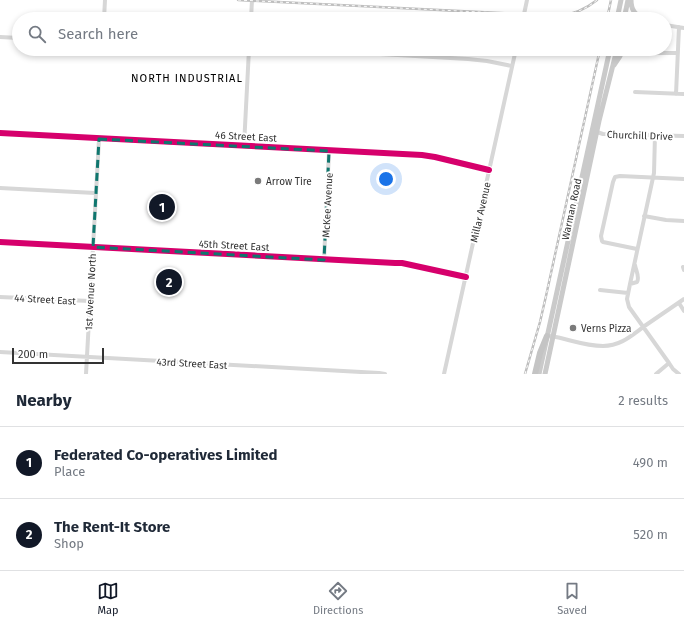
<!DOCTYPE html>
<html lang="en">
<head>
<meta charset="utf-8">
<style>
  body { margin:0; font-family:"Fira Sans",sans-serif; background:#f2f2f3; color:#1f2937 }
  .scale { position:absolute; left:12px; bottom:10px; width:92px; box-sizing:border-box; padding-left:4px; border:2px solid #333; border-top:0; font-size:11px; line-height:14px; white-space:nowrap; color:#333; -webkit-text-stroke:3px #fff; paint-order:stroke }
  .you { position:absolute; left:386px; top:179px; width:14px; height:14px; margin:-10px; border:3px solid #fff; border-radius:50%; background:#1a73e8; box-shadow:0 0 0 6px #1a73e833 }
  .badge { display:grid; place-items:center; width:26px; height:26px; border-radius:50%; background:#111827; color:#fff; font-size:13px; font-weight:700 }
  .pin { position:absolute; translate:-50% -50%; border:2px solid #fff; box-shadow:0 1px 4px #0006 }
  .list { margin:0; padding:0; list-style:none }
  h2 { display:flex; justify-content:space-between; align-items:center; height:52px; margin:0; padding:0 16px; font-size:17px }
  h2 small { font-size:13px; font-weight:400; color:#747a83 }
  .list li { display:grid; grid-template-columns:26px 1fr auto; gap:12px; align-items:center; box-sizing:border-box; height:72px; padding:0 16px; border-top:1px solid #e0e1e3 }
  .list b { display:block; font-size:15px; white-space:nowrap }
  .list p { margin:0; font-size:13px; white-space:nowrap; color:#747a83 }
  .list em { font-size:13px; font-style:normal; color:#747a83 }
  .icon { flex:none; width:22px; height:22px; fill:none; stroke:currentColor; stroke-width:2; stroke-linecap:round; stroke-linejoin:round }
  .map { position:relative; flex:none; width:684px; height:374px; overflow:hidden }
  .search { position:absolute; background:#fff; box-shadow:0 2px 6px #0003; left:12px; right:12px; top:12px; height:44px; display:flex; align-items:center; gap:10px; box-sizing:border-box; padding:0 14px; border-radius:22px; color:#747a83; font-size:15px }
  .sheet { height:196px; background:#fff }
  nav { display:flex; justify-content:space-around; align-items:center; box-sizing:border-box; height:56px; border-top:1px solid #e0e1e3; background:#fff; font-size:11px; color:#747a83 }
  nav a { display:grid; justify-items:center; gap:2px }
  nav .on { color:#111827 }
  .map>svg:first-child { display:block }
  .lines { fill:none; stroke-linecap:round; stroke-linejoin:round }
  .minor { stroke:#d7d7d7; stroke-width:4 }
  .major { stroke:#cacaca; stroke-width:5 }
  .highway { stroke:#c4c4c4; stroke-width:6 }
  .rail-casing { stroke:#bebebe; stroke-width:2.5 }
  .rail { stroke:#fff; stroke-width:1; stroke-dasharray:3; stroke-linecap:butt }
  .cycleway-casing { stroke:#fff; stroke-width:8 }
  .cycleway { stroke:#d6006c; stroke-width:6 }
  .marked { fill:none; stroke:#0f766e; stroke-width:3; stroke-dasharray:8 5; stroke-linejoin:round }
  .poi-dot { fill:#7a7a7a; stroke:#fff; stroke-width:1.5 }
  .labels { text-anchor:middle; stroke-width:4; stroke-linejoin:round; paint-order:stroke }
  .street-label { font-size:10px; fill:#333; stroke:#fff }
  .poi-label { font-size:10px; fill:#333; stroke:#fff; text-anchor:start }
  .neighbourhood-label { font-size:11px; letter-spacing:1px; fill:#000; stroke:#fff }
</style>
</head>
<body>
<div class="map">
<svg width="684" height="374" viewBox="0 0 684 374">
  <rect width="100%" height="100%" fill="#fff"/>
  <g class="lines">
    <path class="minor" d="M104,19L105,0
      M251,19L252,0
      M523,19L527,0
      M665,25L684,28
      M0,37L19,38
      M292,49L468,59L487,61L512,66
      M653,53H677
      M635,92L684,94
      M676,94L679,27
      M597,132L603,134L684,136
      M0,133L422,155L435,157L489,170
      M655,135L654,173L630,284L627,299L629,307L669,363L673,369L679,374
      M244,146L249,49
      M0,188L95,193
      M644,216L666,220L684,221
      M0,242L395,263H402L466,277
      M637,249L603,242L602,241L601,236L613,182L615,177L620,176L684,179
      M324,260L329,151
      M683,267L684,270
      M630,284L637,282C640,277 636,271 635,265
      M600,290L628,293
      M0,297L90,301
      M679,303L684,311
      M551,336C568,339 585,346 603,346C621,346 632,335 646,325C659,316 671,308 684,299
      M0,352L379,373L385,374
      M86,374L99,139
      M444,374L516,49
      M656,374L669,363"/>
    <path class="major" d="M631,0C631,10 635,15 644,19
      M617,19L621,0
      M624,19L628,0
      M614,65L620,56L622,49
      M539,374L610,49
      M545,374L599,121L617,49"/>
    <path class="highway" d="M535,374L540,353L547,336"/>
    <g class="rail-casing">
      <path id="rail" d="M238,0L560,16C574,14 586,9 597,0
        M607,19L611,0
        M525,374L540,322L546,296L600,49"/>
    </g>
    <use href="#rail" class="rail"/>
    <g class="cycleway-casing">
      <path id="cycleway" d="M0,133L422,155L435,157L489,170
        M0,242L395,263H402L466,277"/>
    </g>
    <use href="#cycleway" class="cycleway"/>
  </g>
  <path class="marked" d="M99,139L329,151L324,260L93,247Z"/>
  <g class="poi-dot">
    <circle cx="258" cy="181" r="4"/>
    <circle cx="573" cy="328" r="4"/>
  </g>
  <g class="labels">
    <g class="street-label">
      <text transform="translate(640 135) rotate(2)" y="4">Churchill Drive</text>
      <text transform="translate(246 136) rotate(3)" y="4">46 Street East</text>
      <text transform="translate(327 205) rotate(-87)" y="4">McKee Avenue</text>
      <text transform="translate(571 209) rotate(-78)" y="4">Warman Road</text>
      <text transform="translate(480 212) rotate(-77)" y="4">Millar Avenue</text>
      <text transform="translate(234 245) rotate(3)" y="4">45th Street East</text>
      <text transform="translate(90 292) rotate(-87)" y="4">1st Avenue North</text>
      <text transform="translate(45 299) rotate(3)" y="4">44 Street East</text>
      <text transform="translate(192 363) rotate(3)" y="4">43rd Street East</text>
    </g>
    <g class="poi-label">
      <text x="266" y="185">Arrow Tire</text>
      <text x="581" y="332">Verns Pizza</text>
    </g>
    <g class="neighbourhood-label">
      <text x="187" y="82">NORTH INDUSTRIAL</text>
    </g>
  </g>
</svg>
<div class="scale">200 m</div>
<div class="you"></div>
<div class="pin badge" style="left:162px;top:207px">1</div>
<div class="pin badge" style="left:169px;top:282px">2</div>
<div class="search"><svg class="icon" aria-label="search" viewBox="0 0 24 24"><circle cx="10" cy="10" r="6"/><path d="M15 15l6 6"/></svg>Search here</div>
</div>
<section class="sheet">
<h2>Nearby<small>2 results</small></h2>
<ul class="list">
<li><span class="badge">1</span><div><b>Federated Co-operatives Limited</b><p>Place</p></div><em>490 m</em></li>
<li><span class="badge">2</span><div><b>The Rent-It Store</b><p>Shop</p></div><em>520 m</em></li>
</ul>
</section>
<nav>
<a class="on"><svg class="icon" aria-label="map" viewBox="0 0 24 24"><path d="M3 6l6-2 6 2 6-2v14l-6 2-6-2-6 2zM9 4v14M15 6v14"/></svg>Map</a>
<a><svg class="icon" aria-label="directions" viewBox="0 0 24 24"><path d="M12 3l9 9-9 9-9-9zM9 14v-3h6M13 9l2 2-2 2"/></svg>Directions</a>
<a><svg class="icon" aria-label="saved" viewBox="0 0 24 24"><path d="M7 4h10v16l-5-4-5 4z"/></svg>Saved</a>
</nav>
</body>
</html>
